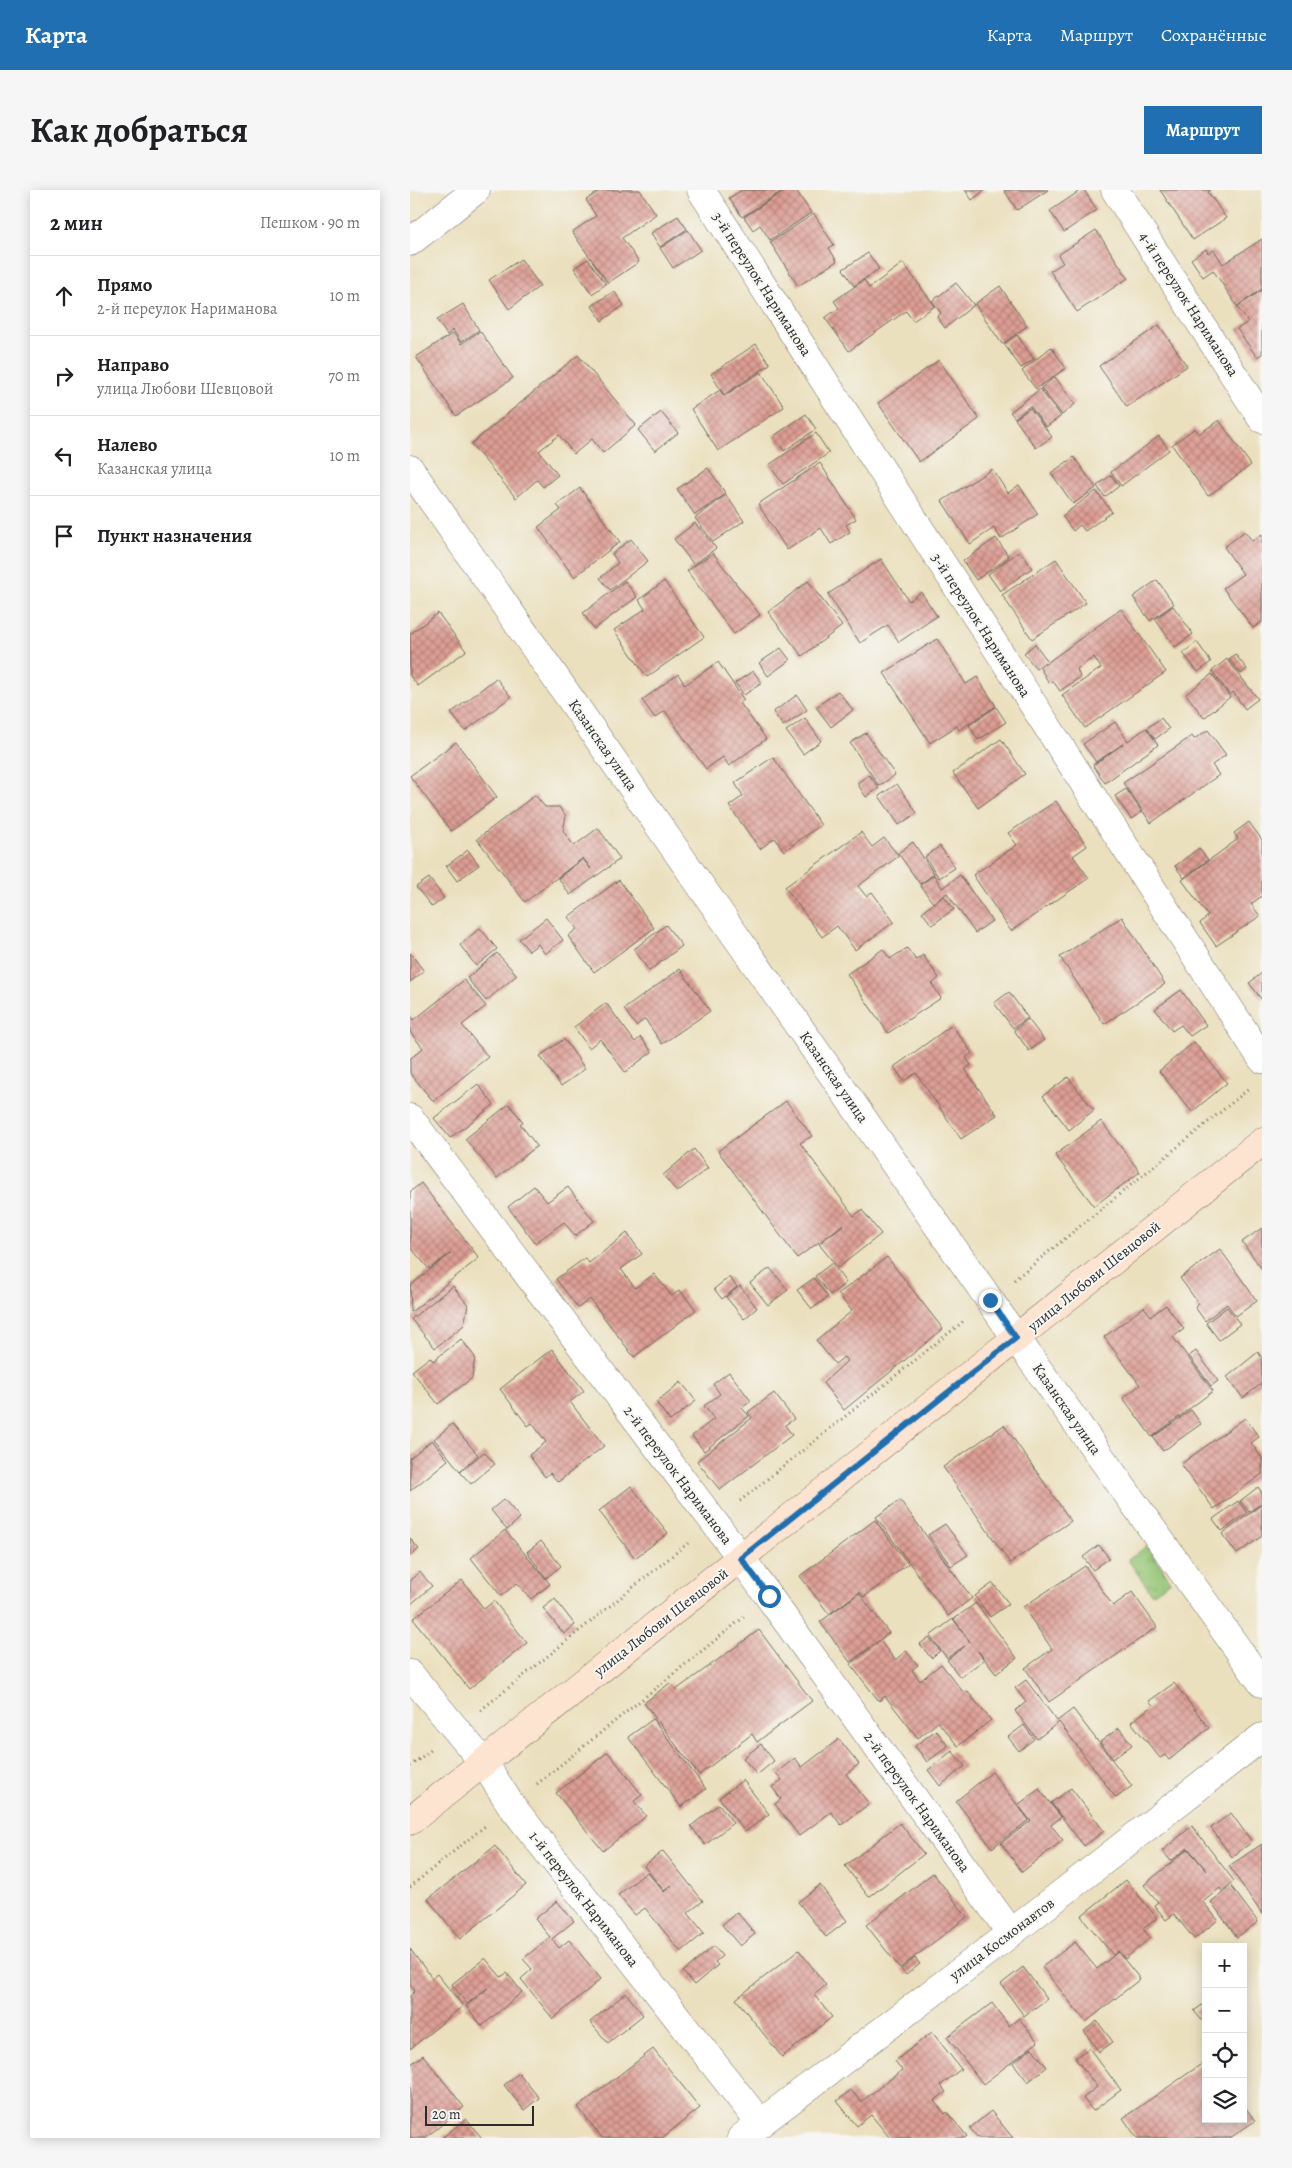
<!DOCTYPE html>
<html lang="ru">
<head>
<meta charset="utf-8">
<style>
  body { margin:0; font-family:Alegreya,serif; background:#f6f6f6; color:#202124 }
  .controls { position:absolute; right:15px; bottom:15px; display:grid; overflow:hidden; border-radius:0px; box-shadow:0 2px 12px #0003 }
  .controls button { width:45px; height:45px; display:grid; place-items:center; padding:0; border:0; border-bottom:1px solid #e0e0e0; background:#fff; color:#202124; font:25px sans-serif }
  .scale { position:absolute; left:15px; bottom:12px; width:109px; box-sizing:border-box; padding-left:5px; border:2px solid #2b2b2b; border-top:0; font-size:14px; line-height:18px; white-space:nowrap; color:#2b2b2b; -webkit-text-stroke:4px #f6f6f2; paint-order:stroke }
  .stop { position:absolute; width:15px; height:15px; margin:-11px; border:4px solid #1f6fb2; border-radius:50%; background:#fff }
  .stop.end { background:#1f6fb2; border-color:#fff; box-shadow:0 1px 5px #0008 }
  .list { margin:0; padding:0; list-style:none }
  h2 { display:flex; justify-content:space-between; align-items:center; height:65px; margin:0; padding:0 20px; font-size:21px }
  h2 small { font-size:16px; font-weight:400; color:#757577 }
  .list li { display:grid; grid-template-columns:32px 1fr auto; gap:15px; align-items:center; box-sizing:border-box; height:80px; padding:0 20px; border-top:1px solid #e0e0e0 }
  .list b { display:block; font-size:19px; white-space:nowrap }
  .list p { margin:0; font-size:16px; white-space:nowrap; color:#757577 }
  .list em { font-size:16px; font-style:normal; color:#757577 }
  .icon { flex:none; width:28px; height:28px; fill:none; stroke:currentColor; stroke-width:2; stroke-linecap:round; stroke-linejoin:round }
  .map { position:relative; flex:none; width:852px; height:1948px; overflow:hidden; border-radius:0px }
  header { display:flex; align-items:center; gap:30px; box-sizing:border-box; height:70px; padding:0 25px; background:#1f6fb2; color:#fff }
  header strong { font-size:24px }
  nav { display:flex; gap:28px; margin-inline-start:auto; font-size:18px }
  .intro { display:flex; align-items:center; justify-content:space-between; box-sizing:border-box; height:120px; padding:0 30px }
  h1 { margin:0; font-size:35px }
  .button { padding:12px 22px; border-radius:0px; background:#1f6fb2; color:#fff; font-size:18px; font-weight:700 }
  main { display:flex; gap:30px; padding:0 30px }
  aside { flex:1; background:#fff; border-radius:0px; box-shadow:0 2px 12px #0003 }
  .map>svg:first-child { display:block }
  .grass { fill:url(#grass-tufts); stroke:#607850 }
  .building { fill:url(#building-cross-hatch) }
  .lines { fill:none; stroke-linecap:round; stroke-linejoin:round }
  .street-casing { stroke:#6e6a5e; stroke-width:29 }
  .secondary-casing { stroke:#6e6a5e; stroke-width:29 }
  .path { stroke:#6e6a5e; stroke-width:3; stroke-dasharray:1 4; stroke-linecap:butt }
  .street { stroke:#fff; stroke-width:28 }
  .secondary { stroke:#fde4d0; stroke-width:28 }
  .route { stroke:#1f6fb2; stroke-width:6 }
  .labels { text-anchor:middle; stroke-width:4; stroke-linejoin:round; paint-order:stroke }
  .street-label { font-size:15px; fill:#2b2b2b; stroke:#f6f6f2 }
</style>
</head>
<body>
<header>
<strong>Карта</strong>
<nav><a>Карта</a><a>Маршрут</a><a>Сохранённые</a></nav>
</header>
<div class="intro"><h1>Как добраться</h1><a class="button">Маршрут</a></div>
<main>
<aside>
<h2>2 мин<small>Пешком · 90 m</small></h2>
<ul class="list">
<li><svg class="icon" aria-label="ahead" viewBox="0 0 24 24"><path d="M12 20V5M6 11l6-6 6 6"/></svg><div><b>Прямо</b><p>2-й переулок Нариманова</p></div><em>10 m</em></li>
<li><svg class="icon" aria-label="right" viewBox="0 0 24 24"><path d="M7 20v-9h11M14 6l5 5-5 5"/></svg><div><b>Направо</b><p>улица Любови Шевцовой</p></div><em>70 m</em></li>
<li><svg class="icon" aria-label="left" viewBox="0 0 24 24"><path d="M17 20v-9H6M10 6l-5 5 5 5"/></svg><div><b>Налево</b><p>Казанская улица</p></div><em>10 m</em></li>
<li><svg class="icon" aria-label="arrive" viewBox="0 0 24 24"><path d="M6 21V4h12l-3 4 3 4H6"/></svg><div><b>Пункт назначения</b></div></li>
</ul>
</aside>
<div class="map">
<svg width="852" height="1948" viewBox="0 0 852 1948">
  <defs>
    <pattern id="grass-tufts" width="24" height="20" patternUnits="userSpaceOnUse" patternTransform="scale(1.25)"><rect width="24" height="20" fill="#95c675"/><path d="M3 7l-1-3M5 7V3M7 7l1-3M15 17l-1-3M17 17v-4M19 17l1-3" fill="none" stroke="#7aa160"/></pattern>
    <pattern id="building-cross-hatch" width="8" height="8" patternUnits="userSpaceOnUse" patternTransform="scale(1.25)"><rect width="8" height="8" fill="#dd9e94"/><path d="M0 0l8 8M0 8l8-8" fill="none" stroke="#b38179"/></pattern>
  </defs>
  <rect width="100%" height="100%" fill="#f6f6f2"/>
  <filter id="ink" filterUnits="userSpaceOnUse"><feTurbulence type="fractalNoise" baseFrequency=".02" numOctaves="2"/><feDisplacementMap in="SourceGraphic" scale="10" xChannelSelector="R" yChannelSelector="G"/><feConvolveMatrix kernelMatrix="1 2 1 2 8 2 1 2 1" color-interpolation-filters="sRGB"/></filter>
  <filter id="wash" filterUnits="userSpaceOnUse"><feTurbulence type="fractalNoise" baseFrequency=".0096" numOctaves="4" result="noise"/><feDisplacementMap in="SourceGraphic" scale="20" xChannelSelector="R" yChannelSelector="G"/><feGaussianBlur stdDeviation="1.12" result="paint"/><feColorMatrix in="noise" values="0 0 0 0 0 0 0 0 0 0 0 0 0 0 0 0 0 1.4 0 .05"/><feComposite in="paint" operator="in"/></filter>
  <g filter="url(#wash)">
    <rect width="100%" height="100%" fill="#ebe0be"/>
    <path class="grass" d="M737,1356L761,1391L742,1404L718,1370Z"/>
    <g id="blocks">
      <path class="building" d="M191,0H209L210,2L212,0H230L246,24L212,48L229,72L198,93L162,42L186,26L176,10Z
        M332,0H369L371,2L332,27L319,8Z
        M375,0H386L401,23L360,50L350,35L343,40L334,27Z
        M555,0H575L562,10Z
        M594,0H638L607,20Z
        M671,0H674L687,20L654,42L640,21Z
        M750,0H801L798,2L816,28L783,50Z
        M404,24L424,55L419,58L427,71L388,96L360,52Z
        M268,26L277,39L250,57L241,43Z
        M278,40L291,60L263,78L250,58Z
        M686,40L718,88L667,122L640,81L653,73L648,65Z
        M852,49V99L827,116L803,80L793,87L781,69L796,59L798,63L804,60L813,74Z
        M458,63L469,79L444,96L433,79Z
        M111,69L130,96L99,119L79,90Z
        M178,69L196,94L182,104L164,78Z
        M493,73L525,116L503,131L496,121L439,161L415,128L429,118L424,111L454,90L459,98Z
        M546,93L564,115L535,138L527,127L531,123L522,111Z
        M590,96L617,136L592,154L565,114Z
        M852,100V164L847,167L827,139L838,132L827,117Z
        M204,101L214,115L192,131L182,116Z
        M53,114L69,140L51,152L43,140L37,145L27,130Z
        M749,135L777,176L717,217L689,176Z
        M70,141L103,188L46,226L6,167L43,143L51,154Z
        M607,145L624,169L611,178L594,154Z
        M346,154L360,174L314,205L301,184Z
        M641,157L656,178L626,199L612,181Z
        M168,165L226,235L193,263L182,249L164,264L149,245L129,261L148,285L133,297L127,290L106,308L61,254Z
        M529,170L569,229L509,272L468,213Z
        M351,182L374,217L308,261L281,219L310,200L314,206Z
        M645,187L665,214L652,225L631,198Z
        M630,199L651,226L636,237L620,216L605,228L600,222Z
        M620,218L642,247L626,258L605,229Z
        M251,222L268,243L245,261L228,240Z
        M396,224L406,239L374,261L364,246Z
        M809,230L841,275L798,306L762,255L785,238L789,244Z
        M406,243L419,263L373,294L359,275Z
        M749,246L759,260L711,296L701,282Z
        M664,267L686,298L663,314L641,283Z
        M410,273L446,329L436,335L440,342L421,354L411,338L377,360L348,314Z
        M298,278L316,304L285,325L267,299Z
        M582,279L598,303L609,295L628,324L591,349L584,338L560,354L532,311Z
        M701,285L709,296L695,307L687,296Z
        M170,298L210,352L164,387L128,337L151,320L147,315Z
        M686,301L702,322L675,341L670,335L663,341L652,326Z
        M316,305L334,331L303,352L285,328Z
        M285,333L306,358L284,375L264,349Z
        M835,341L842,351L852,344V432L843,438L813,398L833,384L814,357Z
        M586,348L599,367L566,390L553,371Z
        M221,349L238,371L200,400L190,388L208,373L202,364Z
        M610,361L622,378L590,401L578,384Z
        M303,363L350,425L324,444L277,381Z
        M471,369L499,411L511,402L527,426L489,452L478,435L450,453L418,404Z
        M646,369L676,413L622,449L592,405Z
        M747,390L764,414L740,431L723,407Z
        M215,391L227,407L184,439L173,423Z
        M254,391L294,447L237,487L204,440L235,419L229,410Z
        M398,391L432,436L392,466L358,422Z
        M763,416L783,444L765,457L745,429Z
        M711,419L756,482L675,538L652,505L691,478L684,467L667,479L670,487L650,501L643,491L639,493L630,478Z
        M28,423L56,461L8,496L0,486V444Z
        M527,449L556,494L567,487L586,516L549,540L547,536L520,553L474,483Z
        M787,452L801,472L788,482L773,463Z
        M625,454L637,470L626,479L614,463Z
        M371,458L380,470L358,486L349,473Z
        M825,464L837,479L831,484L819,469Z
        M817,469L848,509L835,519L823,502L820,505L802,481Z
        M308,472L334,510L330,513L356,549L319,576L313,567L296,579L255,521L245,528L232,510L268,484L275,495Z
        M343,481L352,493L334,505L325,493Z
        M802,484L820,507L794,528L776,504Z
        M86,488L101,507L55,541L41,523Z
        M428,501L443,520L421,537L406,517Z
        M387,505L397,520L373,536L363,522Z
        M586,517L596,532L568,550L559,535Z
        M395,528L411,551L393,564L376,541Z
        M751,528L759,539L745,549L737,538Z
        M705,532L718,551L736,538L748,555L695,593L683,575L713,554L686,572L673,554Z
        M798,540L816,565L802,575L809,585L741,633L713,593L782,546L784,549Z
        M456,543L485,585L469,596L440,553Z
        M591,549L615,584L568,618L543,583Z
        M46,552L87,607L41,641L0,586Z
        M363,567L411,635L374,661L365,648L350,659L319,616L333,606L325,593Z
        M459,585L469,598L456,607L447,593Z
        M487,594L507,623L489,635L469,606Z
        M716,599L732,622L721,629L705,606Z
        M125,605L135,617H149L156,626L153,641L164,656L188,638L210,669L160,705L148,688L173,669L181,679L173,668L115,712L67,649Z
        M646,611L677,656L663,666L679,688L601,741L563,685L607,655L598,643Z
        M839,632L852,650V706L841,714L850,726L806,756L790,733L798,726L772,690L828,649L824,643Z
        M451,642L462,657L474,648L489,666L448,696L456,706L462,702L484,732L445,760L427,736L412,747L375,697Z
        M503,652L524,684L510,694L488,663Z
        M530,656L545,678L529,688L515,667Z
        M789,658L798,670L774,688L765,676Z
        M58,660L69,675L47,691L36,676Z
        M524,685L532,698L550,685L582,731L565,743L537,703L523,713L510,695Z
        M19,688L34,708L22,717L6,697Z
        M209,690L244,738L184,782L158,746L167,739L158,727Z
        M534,706L544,719L522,735L512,722Z
        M712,727L755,794L694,834L650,767Z
        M136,728L153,750L135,764L128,754L119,761L109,749Z
        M256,735L272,756L239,781L224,759Z
        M70,738L87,759L66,776L50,755Z
        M497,758L506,770L513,765L529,788L522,794L531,808L478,843L437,784L473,759L480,769Z
        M0,763L14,781L0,792Z
        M87,763L107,785L76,811L57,788Z
        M270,779L300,821L252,854L235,829L226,836L214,819Z
        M852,783V810L839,793Z
        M54,790L76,816L52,835L78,867L23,911L0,883V869L13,858L0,842V825L4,830Z
        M771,800L796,835L780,846L771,835L762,841L745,819Z
        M599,802L618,828L603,838L584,813Z
        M196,813L225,852L231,847L242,862L215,882L190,849L179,858L164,837Z
        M618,829L634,850L619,861L604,840Z
        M542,835L562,863L556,868L561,875L555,879L587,925L551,949L506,883L494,891L484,877Z
        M154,849L175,879L151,896L130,866Z
        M784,852L817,893L782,922L749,881Z
        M658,887L684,920L659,940L633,906Z
        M68,894L84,915L40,948L24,928Z
        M376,911L402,946L390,953L444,1026L452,1020L471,1044L428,1078L409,1054L434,1034L387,1068L308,961Z
        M99,914L113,932L110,934L127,956L87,988L55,949Z
        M691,931L730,982L684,1016L645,965Z
        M284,959L298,978L267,1002L253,985Z
        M11,993L69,1068L1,1122L0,1096L41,1063L19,1079L0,1057V1002Z
        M124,996L137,1012L158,997L184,1031L165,1046L154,1032L125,1053L98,1017Z
        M852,1038V1079L832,1052Z
        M217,1043L232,1064L211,1079L225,1098L244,1084L262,1106L270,1100L286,1120L224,1167L180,1109L168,1118L146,1089L175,1068L179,1073Z
        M810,1059L847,1111L826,1126L817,1114L795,1131L785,1117L789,1114L770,1088Z
        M477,1067L533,1139L434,1220L413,1193L437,1171L434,1167L425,1174L406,1150L442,1121L428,1104Z
        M422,1073L436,1093L420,1105L405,1086Z
        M360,1078L378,1100L358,1115L340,1093Z
        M319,1087L327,1097L312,1109L304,1099Z
        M404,1088L418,1107L402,1119L387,1100Z
        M43,1096L58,1115L54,1135L25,1158L1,1129Z
        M330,1096L347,1118L334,1129L316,1107Z
        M756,1115L774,1139L763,1147L803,1201L742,1247L713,1208L730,1195L694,1147L734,1117L741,1126Z
        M817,1117L830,1134L809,1150L796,1133Z
        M51,1149L65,1167L62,1188L28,1214L2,1181L20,1167L23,1171Z
        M142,1159L174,1201L160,1212L194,1256L148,1292L140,1283L135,1287L119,1265L136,1252L122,1233L118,1236L90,1199Z
        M786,1161L808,1191L801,1196L779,1166Z
        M848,1162L852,1168V1193L833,1208L817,1187Z
        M319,1182L341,1211L332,1218L339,1226L294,1261L282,1246L304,1229L294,1216L310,1204L303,1194Z
        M271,1192L286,1211L260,1231L246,1212Z
        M364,1203L384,1229L375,1235L382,1245L310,1300L287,1271L342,1228L338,1222Z
        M781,1220L791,1234L753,1261L743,1247Z
        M835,1228L849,1247L841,1253L852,1268V1284L804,1319L771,1274Z
        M42,1234L68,1265L50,1281L24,1249Z
        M594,1235L661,1331L600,1373L533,1277Z
        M22,1250L38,1270L0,1301V1268Z
        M74,1262L85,1274L61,1294L50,1282Z
        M221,1296L258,1343L225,1368L189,1321Z
        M848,1297L852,1303V1313L839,1322L830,1311Z
        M94,1309L110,1328L97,1340L81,1320Z
        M490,1310L562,1408L538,1426L466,1327Z
        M828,1311L837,1323L812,1341L803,1329Z
        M852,1314V1346L827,1364L812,1344Z
        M465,1330L498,1374L454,1407L450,1402L419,1424L390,1386Z
        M535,1334L558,1365L541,1376L518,1345Z
        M95,1340L140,1394L121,1409L107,1393L91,1406L61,1368Z
        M0,1348L9,1359L0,1366Z
        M131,1351L151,1376L136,1388L117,1362Z
        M689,1355L699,1368L683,1380L673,1367Z
        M675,1376L703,1416L722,1402L747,1437L639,1512L615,1478L642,1459L613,1417Z
        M10,1382L22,1396L0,1415V1390Z
        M52,1390L74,1419L84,1411L117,1453L59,1499L3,1429Z
        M583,1393L599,1414L580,1427L565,1406Z
        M449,1403L479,1443L440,1472L410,1432Z
        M145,1409L165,1435L154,1444L133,1418Z
        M566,1413L607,1468L586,1484L568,1461L574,1470L550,1487L537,1470L555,1456L537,1468L520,1446L543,1429L560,1452L544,1429Z
        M349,1440L402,1511L347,1552L342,1544L289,1585L234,1513L260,1493L266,1500Z
        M519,1447L530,1461L521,1468L510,1454Z
        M470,1451L485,1470L496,1461L508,1475L502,1480L510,1491L531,1474L554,1503L557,1501L581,1530L548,1556L528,1532L508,1548L475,1506L469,1511L440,1474Z
        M616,1490L647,1531L663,1519L722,1596L706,1608L649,1532L627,1549L605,1521L616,1512L605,1498Z
        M764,1493L799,1538L759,1570L755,1565L750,1568L721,1532L743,1515L739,1511Z
        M243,1529L296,1599L271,1617L218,1547Z
        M614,1535L624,1549L609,1561L598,1547Z
        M709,1538L722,1555L703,1569L690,1552Z
        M526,1540L538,1556L517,1572L505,1556Z
        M429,1549L449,1574L436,1584L459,1614L431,1635L421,1622L389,1646L365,1614L371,1609L362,1597L372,1590L366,1583L385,1568L392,1577Z
        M351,1554L364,1571L347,1585L333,1568Z
        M542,1561L555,1576L530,1596L518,1580Z
        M198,1562L232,1605L224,1611L236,1626L193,1661L146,1603Z
        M582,1582L619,1630L582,1658L546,1611Z
        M333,1590L359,1624L335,1642L309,1608Z
        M661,1598L694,1641L674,1656L641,1613Z
        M629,1599L651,1627L641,1635L653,1650L612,1682L591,1653L621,1631L608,1615Z
        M309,1614L323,1633L295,1655L281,1636Z
        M821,1623L842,1652L822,1667L801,1638Z
        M490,1633L514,1664L459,1707L435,1676Z
        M782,1636L824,1691L812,1701L810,1698L793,1712L808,1730L784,1749L764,1724L756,1730L744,1715L748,1712L734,1695L778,1659L797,1681L778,1658L761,1671L752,1661Z
        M852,1654V1724L819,1676Z
        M85,1656L116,1695L50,1749L18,1709Z
        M253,1661L293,1711L278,1723L294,1743L271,1762L235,1718L225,1725L208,1705L237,1682L254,1702L262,1695L254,1701L234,1676Z
        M523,1683L557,1727L490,1778L456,1735Z
        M716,1690L747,1728L733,1739L740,1748L715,1769L708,1761L703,1765L671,1726Z
        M410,1695L437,1731L416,1747L388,1712Z
        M821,1696L848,1732L827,1747L801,1712Z
        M147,1711L164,1731L142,1749L149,1758L159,1750L191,1789L143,1829L111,1789L122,1779L113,1769L140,1747L125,1729Z
        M327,1722L345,1744L330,1756L312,1735Z
        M665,1752L687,1779L708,1762L730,1789L676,1832L632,1777Z
        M304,1756L312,1766L305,1772L308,1775L284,1795L273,1782Z
        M0,1759L22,1788L27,1784L53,1816L0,1859V1806L5,1801L0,1795Z
        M389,1760L416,1795L404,1805L422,1827L372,1867L326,1809Z
        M75,1768L91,1787L97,1783L112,1802L72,1836L56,1816L78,1798L57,1814L42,1794Z
        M505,1768L510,1774L496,1785L491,1779Z
        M613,1777L637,1809L614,1826L591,1794Z
        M216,1803L233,1825L198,1853L180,1832Z
        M796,1812V1833L795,1834L784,1821Z
        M582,1813L599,1836L609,1828L628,1852L573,1894L537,1847Z
        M687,1831L703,1852L689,1862L674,1841Z
        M522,1842L551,1879L531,1895L536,1902L524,1911L535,1924L537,1922L557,1946L555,1948H480L461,1925L447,1936L427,1911L441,1900L451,1912L492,1880L485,1871Z
        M622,1858L637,1877L618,1892L603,1873Z
        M679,1858L711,1900L683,1921L673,1908L687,1897L665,1868Z
        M243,1859L290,1918L252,1948H192L168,1917Z
        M13,1865L54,1917L15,1948H0V1875Z
        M796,1871V1929H833V1914L845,1931L820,1948H727L713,1928Z
        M109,1883L129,1908L114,1920L94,1895Z
        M581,1921L603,1948H568L560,1938Z
        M56,1929L72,1948H32Z"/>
    </g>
  </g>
  <g filter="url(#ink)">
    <use href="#blocks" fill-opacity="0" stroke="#6e6a5e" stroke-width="1"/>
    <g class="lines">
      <g class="street-casing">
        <path id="street" d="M291,0L852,869
          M705,0L852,229
          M0,52L66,0
          M0,279L606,1148L852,1493
          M0,928L331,1368L601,1743
          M0,1484L74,1573L101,1615L350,1933
          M331,1948L601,1743L852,1547"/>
      </g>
      <g class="secondary-casing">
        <path id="secondary" d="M0,1631L852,952"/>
      </g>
      <path class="path" d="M604,1090L840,898
        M330,1311L555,1130
        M71,1520L278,1353
        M0,1576L21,1560
        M127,1594L334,1427
        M0,1697L75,1636"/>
      <use href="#street" class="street"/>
      <use href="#secondary" class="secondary"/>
    </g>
  </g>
  <g class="lines" filter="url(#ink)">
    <path class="route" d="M359,1406L331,1368L606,1148L580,1110"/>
  </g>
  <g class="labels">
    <g class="street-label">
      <text transform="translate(352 94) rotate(57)" y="5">3-й переулок Нариманова</text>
      <text transform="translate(779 114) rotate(57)" y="5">4-й переулок Нариманова</text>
      <text transform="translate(571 435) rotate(57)" y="5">3-й переулок Нариманова</text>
      <text transform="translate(193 555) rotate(55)" y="5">Казанская улица</text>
      <text transform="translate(424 887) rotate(55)" y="5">Казанская улица</text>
      <text transform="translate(684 1086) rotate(-39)" y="5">улица Любови Шевцовой</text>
      <text transform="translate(657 1219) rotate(55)" y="5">Казанская улица</text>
      <text transform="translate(268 1285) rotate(53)" y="5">2-й переулок Нариманова</text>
      <text transform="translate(251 1432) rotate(-38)" y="5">улица Любови Шевцовой</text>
      <text transform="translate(507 1612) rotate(54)" y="5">2-й переулок Нариманова</text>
      <text transform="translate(174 1709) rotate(52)" y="5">1-й переулок Нариманова</text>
      <text transform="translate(592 1749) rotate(-37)" y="5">улица Космонавтов</text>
    </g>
  </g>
</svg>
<div class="controls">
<button>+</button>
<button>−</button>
<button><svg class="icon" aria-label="locate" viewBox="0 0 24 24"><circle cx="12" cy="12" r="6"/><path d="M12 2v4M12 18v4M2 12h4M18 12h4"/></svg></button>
<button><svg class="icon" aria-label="layers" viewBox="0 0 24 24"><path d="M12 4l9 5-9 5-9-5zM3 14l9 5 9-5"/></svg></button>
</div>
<div class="scale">20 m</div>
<div class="stop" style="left:359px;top:1406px"></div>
<div class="stop end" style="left:580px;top:1110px"></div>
</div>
</main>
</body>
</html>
